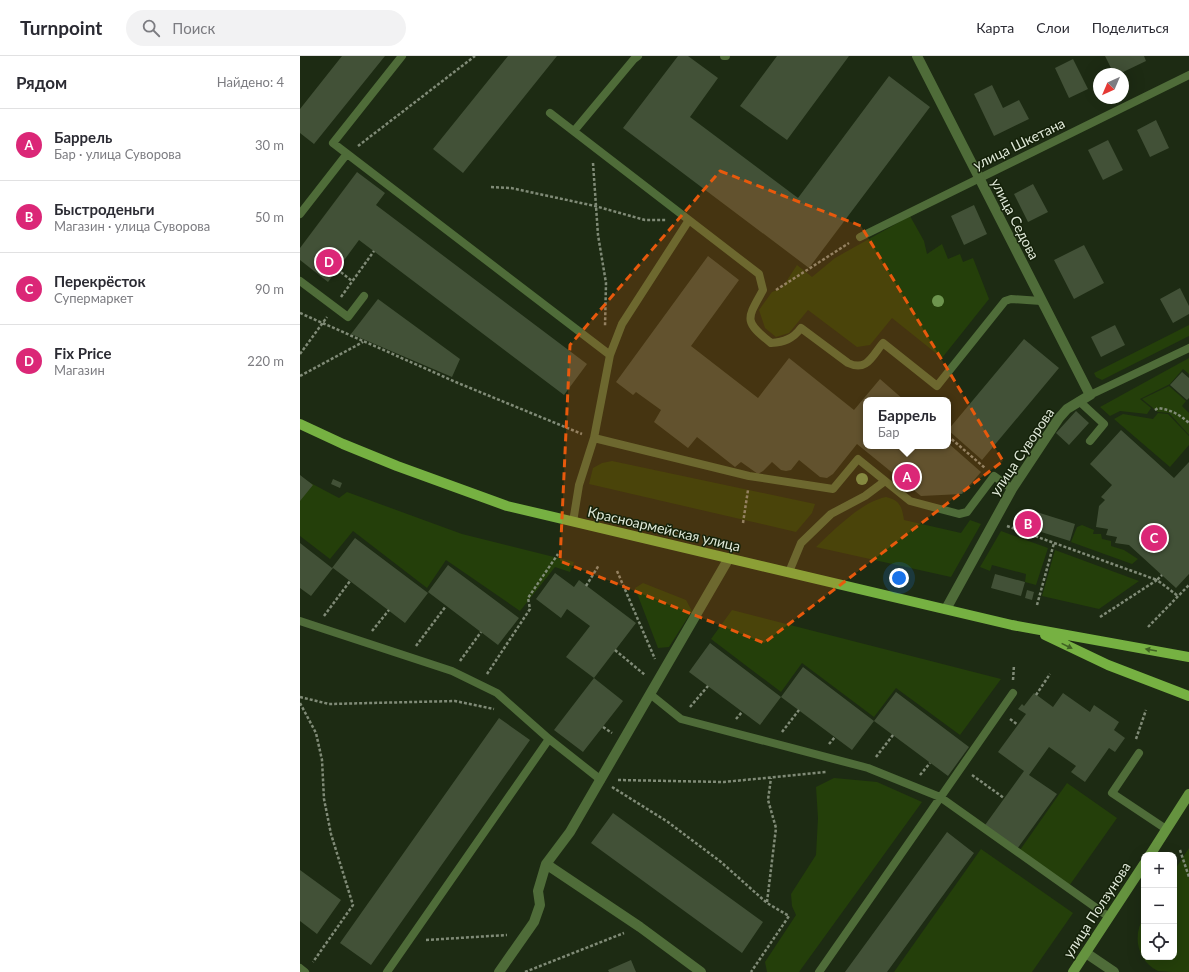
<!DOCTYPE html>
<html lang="ru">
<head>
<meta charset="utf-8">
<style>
  body { margin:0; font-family:Lato,sans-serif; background:#f2f2f3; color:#2b2b33 }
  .controls { position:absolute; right:12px; bottom:12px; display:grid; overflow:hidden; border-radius:8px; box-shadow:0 4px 16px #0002 }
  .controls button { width:36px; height:36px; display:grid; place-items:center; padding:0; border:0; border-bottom:1px solid #e1e1e2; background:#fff; color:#2b2b33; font:20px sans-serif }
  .compass { position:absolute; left:793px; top:12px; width:36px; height:36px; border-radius:50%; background:#fff; box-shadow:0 4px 16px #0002; rotate:224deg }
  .you { position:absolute; left:599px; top:522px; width:14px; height:14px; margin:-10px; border:3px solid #fff; border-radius:50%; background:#1a73e8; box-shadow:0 0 0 6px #1a73e833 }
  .badge { display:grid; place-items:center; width:26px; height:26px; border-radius:50%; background:#db2777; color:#fff; font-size:13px; font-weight:700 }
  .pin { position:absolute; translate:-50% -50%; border:2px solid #fff; box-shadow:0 1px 4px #0006 }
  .popup { position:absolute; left:563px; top:341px; width:88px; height:52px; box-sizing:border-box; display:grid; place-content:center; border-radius:8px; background:#fff; filter:drop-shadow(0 1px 3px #0005); font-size:13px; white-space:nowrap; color:#7c7c81 }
  .popup b { font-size:15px; color:#2b2b33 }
  .popup::after { content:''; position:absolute; left:50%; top:100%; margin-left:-8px; border:8px solid transparent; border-top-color:#fff }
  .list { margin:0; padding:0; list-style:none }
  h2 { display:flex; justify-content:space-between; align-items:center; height:52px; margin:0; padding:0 16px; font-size:17px }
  h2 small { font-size:13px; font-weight:400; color:#7c7c81 }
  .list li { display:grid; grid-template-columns:26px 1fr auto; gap:12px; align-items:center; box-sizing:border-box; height:72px; padding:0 16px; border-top:1px solid #e1e1e2 }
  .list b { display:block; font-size:15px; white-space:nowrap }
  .list p { margin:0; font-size:13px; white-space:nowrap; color:#7c7c81 }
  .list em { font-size:13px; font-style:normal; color:#7c7c81 }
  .icon { flex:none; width:22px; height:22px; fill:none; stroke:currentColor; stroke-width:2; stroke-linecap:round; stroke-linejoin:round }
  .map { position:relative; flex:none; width:889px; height:916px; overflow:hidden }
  header { display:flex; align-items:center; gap:24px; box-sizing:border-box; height:56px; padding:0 20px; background:#fff; border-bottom:1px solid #e1e1e2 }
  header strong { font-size:19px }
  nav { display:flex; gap:22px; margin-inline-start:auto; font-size:14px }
  .search { width:280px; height:36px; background:#f2f2f3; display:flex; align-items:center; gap:10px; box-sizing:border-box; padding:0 14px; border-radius:22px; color:#7c7c81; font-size:15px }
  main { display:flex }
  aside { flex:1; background:#fff }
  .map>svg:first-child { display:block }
  .green { fill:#243f0a }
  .building { fill:#425137 }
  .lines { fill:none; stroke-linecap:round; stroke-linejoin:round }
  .path { stroke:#808b77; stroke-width:2.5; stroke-dasharray:3 2; stroke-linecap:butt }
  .service { stroke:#4f6c39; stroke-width:8 }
  .minor { stroke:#4f6c39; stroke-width:10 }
  .tertiary { stroke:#4f6c39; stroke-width:10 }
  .secondary { stroke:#65933f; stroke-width:10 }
  .primary { stroke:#76b142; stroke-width:10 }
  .tree { fill:#6d954e }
  .oneway { fill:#406223 }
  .marked { fill:#e8590c; fill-opacity:0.2; stroke:#e8590c; stroke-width:3; stroke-dasharray:8 5; stroke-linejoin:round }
  .labels { text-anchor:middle; stroke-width:3; stroke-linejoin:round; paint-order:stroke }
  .street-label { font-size:14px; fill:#dfe8d8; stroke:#142109 }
</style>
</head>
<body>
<header>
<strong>Turnpoint</strong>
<div class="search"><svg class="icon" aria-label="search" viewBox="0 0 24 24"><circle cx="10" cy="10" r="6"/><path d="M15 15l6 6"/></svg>Поиск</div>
<nav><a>Карта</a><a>Слои</a><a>Поделиться</a></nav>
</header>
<main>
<aside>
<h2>Рядом<small>Найдено: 4</small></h2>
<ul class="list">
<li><span class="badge">A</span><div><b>Баррель</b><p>Бар · улица Суворова</p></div><em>30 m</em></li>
<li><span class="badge">B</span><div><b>Быстроденьги</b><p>Магазин · улица Суворова</p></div><em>50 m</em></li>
<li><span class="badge">C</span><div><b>Перекрёсток</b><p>Супермаркет</p></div><em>90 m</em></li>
<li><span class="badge">D</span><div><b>Fix Price</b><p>Магазин</p></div><em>220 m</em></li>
</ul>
</aside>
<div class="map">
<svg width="889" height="916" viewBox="0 0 889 916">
  <rect width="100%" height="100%" fill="#1d2b13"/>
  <path class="green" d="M610,160L624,185L627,198L642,188L648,203L660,198L663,206L673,202L689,243L642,302L592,262L570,289L557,291L508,254L489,277L476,281L465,272L459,254L472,236L482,232L497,209L512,221L535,202Z
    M889,269V280L802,324L796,321L794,317Z
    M889,302V318L883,313L870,328L840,343L851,352L847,358L820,355L810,360L800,351Z
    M869,330L886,345L882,350L889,357V379L869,357L858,356L842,343Z
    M858,357L868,358L889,380V389L870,411L814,363L823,358L853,363Z
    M312,405L515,448L512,457L496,476L289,428L293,412L302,407Z
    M3,423L39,442L47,436L162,478L274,506L270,516L255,511L220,555L146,504L127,532L53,475L30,503L0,480V426Z
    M586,441C600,444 602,451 604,464L661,477L670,464L681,468L651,521L516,491C534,474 561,446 586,441Z
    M782,469L794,474L793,478H801L802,483L811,485V490L824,494L838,503L832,508L771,486L777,471Z
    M701,475L748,492L736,529L725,526L726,518L692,509L690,515L680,511Z
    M755,494L839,525L799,553L742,540Z
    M343,527L386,544L392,555L369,591L358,592L335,532Z
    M432,554L701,623L660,679L596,632L574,661L502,607L481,636L411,583Z
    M534,722L577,726L622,746L499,916H467L465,906L496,859L492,850L491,838L516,799L518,762L516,731Z
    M767,727L817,762L769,830L720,794Z
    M889,792V916C880,916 865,916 858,915C837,905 832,879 844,861V901H874V815Z
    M681,793L773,857L732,916H594Z"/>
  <path class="building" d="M42,0H85L14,88L0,77V53Z
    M208,0H257L163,117L133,93Z
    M378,0H388L418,22L390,61L498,142L589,20L630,51L509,212L323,72Z
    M477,0H549L487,84L440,50Z
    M805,0H844L846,5L819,18H814Z
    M773,3L788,33L769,42L755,12Z
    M692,29L703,52L719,44L729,63L694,80L674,38Z
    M856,64L869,92L850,101L837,74Z
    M808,84L823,114L803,124L788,94Z
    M57,116L85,137L76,149L287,308L264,339L59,184L28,226L0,204V192Z
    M733,128L748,156L728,166L714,138Z
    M674,149L687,178L664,189L651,160Z
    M784,189L804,227L774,243L754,204Z
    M408,200L439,224L391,290L458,342L489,302L554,354L580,323L604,344H566V390H648V387L681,416L662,438L621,440L557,388L533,418L527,422L520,421L499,404L491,414L486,415L481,414L472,406L463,415L458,418L441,406L435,411L397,381L388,392L354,366L361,354L336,336L333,339L316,326Z
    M880,232L889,250V258L873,267L860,243Z
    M78,243L160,303L152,321L51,278Z
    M815,269L825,289L801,301L791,281Z
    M724,283L759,312L682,404L648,374Z
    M882,316L889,322V342L887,344L870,329Z
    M776,355L789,367L769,389L756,377Z
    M821,374L874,422L889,406V518L876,532L829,489L815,487L817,481L806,479L808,473L796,471L799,450L805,444L801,441L812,429L790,408Z
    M0,419L13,429L0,445Z
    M33,423L42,427L40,432L31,428Z
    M727,453L775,468L770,485L722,470Z
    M55,482L128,537L105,567L33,512L11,540L0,532V487L32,512Z
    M148,509L219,562L198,589L128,536Z
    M255,517L274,531L279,524L336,567L294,622L266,601L290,570L267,553L261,562L236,543Z
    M695,518L725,526L721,540L691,532Z
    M727,534L734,536L732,544L725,542Z
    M410,587L481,641L503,611L574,665L596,636L669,691L648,720L574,665L552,694L481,641L460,669L389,616Z
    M294,622L323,645L283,696L254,674Z
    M734,637L753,651L763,637L790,656L794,649L819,666L814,674L825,682L815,696L809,692L785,726L771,716L776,710L749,691L729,719L757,738L717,793L685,769L724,715L698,696L726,658L718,653L722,648L724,650Z
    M199,662L230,684L71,909L40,887Z
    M313,757L463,866L442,897L291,787Z
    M647,776L674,797L587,916H545Z
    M0,814L41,844L17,878L0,865Z
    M331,904L336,916H309L308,914Z"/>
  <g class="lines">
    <path class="path" d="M58,90L175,0
      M293,107L298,179L306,227L305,271
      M191,131L211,132L295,150L345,164H366
      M37,213L52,225
      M476,234L549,187
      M41,241L74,195
      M0,257L158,327L282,378
      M0,298L27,261
      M0,320L63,286
      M855,354L858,352C871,354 879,358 889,367
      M648,380L685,412
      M443,467L448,434
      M707,470L857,524L862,519
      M317,515L355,603
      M286,530L299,509
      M737,549L754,487
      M24,560L50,525
      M800,561L857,524L878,540
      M848,571L889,529
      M72,575L89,554
      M116,590L146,550
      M315,594L345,619
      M160,605L181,576
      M187,618L230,553L228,542L258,498
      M713,624L714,609
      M736,639L750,618
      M0,641L29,648L155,645L194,653
      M0,647L16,677L22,704L24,743L31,778L53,849L13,906
      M390,651L408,630
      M436,663L442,656
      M710,663L718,669
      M303,671L312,677
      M482,676L499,654
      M836,683L846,654
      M529,688L535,681
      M576,701L593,679
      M620,719L630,707
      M672,719L704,742
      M318,724L424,726L526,716
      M312,731L368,766L421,806L467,847L489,860L451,916
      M880,794L889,821
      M467,846L476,772L468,744L471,722
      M126,884L207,879
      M225,916L324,877"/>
    <path class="service" d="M102,0L33,87L310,299
      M424,0H426
      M250,57L459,218L463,234C447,263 443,265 471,287C484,286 493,283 501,272L548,307C567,316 572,300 583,287L637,330L705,245L711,243L741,245
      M274,75L334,3L338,0
      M0,158L46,99
      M560,181L889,19
      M0,225L48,261L64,240
      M790,339L889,292
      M779,345L804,368L790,385
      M294,382L449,420L533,433L558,403L610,445L659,458L667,456L694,420L712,433
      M273,466L279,429L294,382L310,299L322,268L389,164
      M489,516L501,487L531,458L565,440L585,425
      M0,565L152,615L197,637L249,683L301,724
      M350,638L381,663L568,712L640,741L809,861
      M839,697L812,737L866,773
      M0,912L5,916
      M87,916L249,683
      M519,916L713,637"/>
    <path class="minor" d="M617,0L790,339L767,353L759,362L712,433L646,553
      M246,808L340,871L401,916
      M199,916L234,866L240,849L238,835L246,808L270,776L429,502"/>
    <path class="tertiary" d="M786,897L814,916"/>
    <path class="secondary" d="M850,799L889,738
      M773,916L844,808"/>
    <path class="primary" d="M0,368L43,388L97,410L207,450L712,569L889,601
      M745,579L808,609L889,640"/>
  </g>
  <g class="tree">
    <circle cx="638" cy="245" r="6"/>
    <circle cx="562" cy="423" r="6"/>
  </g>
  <defs><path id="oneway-solid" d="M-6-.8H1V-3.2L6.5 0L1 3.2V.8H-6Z"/></defs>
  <g class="oneway">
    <use href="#oneway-solid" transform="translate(767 590) rotate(26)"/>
    <use href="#oneway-solid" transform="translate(851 594) rotate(-170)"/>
  </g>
  <path class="marked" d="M420,115L561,170L703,405L464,587L260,505L270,289Z"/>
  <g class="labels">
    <g class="street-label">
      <text transform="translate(719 88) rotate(-26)" y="5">улица Шкетана</text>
      <text transform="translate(715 163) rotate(63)" y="5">улица Седова</text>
      <text transform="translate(722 396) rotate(-56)" y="5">улица Суворова</text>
      <text transform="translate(364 473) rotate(13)" y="5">Красноармейская улица</text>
      <text transform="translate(797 854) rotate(-57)" y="5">улица Ползунова</text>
    </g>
  </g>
</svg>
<div class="controls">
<button>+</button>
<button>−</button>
<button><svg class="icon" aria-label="locate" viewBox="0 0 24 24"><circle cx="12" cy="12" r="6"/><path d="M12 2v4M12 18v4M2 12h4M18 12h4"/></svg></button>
</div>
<svg class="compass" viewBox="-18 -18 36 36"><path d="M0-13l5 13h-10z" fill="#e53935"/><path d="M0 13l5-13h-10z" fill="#7c7c81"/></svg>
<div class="you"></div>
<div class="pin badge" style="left:607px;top:421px">A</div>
<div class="popup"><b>Баррель</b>Бар</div>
<div class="pin badge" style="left:728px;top:468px">B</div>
<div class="pin badge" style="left:854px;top:482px">C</div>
<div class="pin badge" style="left:29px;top:206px">D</div>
</div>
</main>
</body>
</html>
